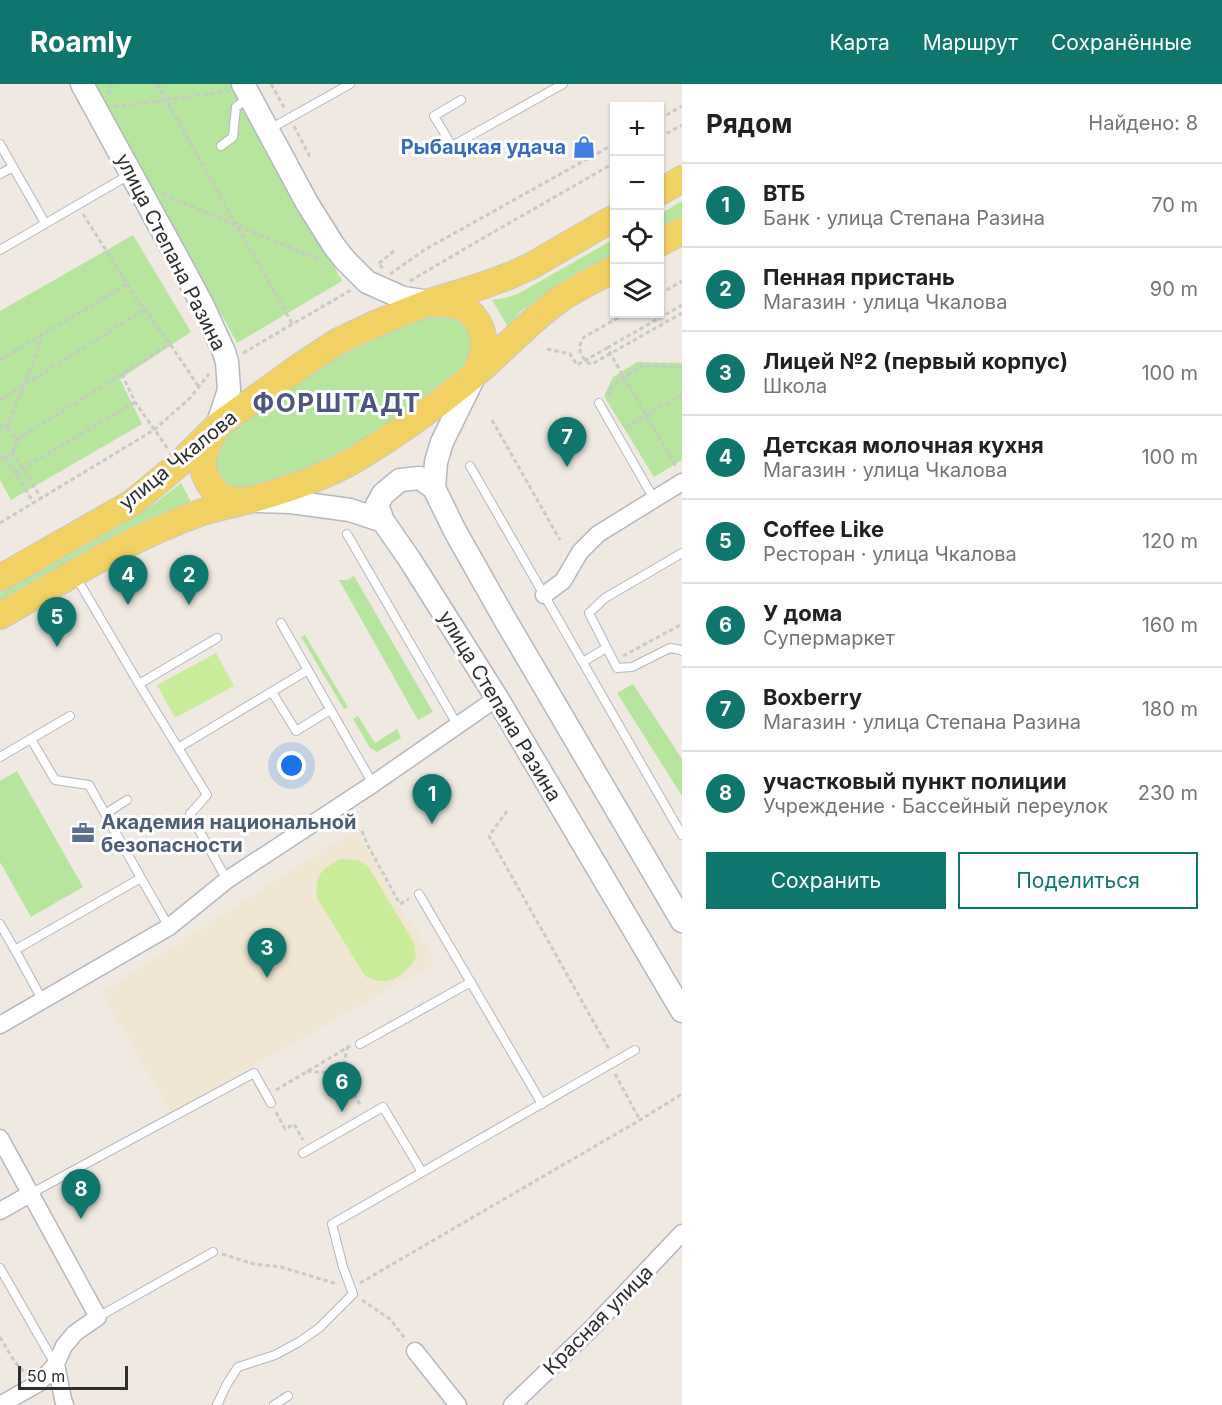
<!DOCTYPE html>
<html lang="ru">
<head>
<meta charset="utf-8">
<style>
  body { margin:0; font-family:Inter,sans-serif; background:#f2f2f2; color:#202124 }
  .controls { position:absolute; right:18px; top:18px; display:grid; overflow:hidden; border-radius:0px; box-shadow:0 2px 4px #0004 }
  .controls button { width:54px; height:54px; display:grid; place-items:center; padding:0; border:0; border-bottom:2px solid #e0e0e0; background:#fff; color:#202124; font:30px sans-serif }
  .scale { position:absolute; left:18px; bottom:15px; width:110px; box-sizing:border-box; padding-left:6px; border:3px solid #2e2e2e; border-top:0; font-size:16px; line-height:21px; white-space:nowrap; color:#2e2e2e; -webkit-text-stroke:4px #fff; paint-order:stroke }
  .you { position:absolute; left:292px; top:682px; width:21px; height:21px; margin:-15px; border:4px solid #fff; border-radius:50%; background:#1a73e8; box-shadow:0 0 0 9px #1a73e833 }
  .badge { display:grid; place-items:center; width:39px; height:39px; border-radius:50%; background:#0f766e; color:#fff; font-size:20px; font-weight:700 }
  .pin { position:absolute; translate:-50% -50px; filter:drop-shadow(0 2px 3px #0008) }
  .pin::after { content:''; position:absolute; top:32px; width:21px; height:18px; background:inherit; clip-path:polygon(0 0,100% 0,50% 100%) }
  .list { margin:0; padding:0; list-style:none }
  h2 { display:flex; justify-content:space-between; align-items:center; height:78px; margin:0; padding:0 24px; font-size:26px }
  h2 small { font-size:20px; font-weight:400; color:#757577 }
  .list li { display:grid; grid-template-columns:39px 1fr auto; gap:18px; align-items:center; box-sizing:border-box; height:84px; padding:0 24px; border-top:2px solid #e0e0e0 }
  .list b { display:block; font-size:22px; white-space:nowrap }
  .list p { margin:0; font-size:20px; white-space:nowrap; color:#757577 }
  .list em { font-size:20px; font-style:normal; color:#757577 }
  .actions { display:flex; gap:12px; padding:18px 24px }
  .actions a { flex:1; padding:14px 0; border:2px solid #0f766e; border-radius:0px; text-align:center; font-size:21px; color:#0f766e }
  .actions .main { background:#0f766e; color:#fff }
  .icon { flex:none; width:33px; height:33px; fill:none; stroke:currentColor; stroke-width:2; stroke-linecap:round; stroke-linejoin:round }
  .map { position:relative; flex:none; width:682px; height:1321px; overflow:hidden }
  header { display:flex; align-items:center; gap:36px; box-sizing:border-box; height:84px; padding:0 30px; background:#0f766e; color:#fff }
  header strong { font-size:28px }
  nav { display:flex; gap:33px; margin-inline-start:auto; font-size:21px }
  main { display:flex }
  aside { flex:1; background:#fff }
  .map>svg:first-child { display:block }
  .education { fill:#f0e6d1 }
  .green { fill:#b6e59e }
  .pitch { fill:#c9ec9a }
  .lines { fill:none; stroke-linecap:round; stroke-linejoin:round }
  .lane-casing { stroke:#b4b7c1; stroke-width:10 }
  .street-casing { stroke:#b4b7c1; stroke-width:19 }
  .secondary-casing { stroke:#b4b7c1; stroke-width:25 }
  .primary-casing { stroke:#c9c9c9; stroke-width:28 }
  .path { stroke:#c9c9c9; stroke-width:3; stroke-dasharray:4.5 3; stroke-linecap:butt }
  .lane { stroke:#fff; stroke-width:8 }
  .street { stroke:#fff; stroke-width:16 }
  .secondary { stroke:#fff; stroke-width:22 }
  .primary { stroke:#f2d163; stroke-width:26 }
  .labels { text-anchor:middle; stroke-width:6; stroke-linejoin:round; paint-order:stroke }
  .shop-label { font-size:20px; font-weight:bold; fill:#366cbe; stroke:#fff; text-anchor:end }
  .street-label { font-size:20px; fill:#2e2e2e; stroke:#fff }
  .service-label { font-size:20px; font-weight:bold; fill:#4e5e75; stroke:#fff; text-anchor:start }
  .district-label { font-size:26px; font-weight:bold; letter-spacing:1.5px; fill:#4d5680; stroke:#fff }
</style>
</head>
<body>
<header>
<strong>Roamly</strong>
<nav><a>Карта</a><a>Маршрут</a><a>Сохранённые</a></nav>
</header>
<main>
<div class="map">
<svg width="682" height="1321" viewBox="0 0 682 1321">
  <rect width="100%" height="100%" fill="#efe9e1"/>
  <path class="education" d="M356,745L407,836L410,834L435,879L171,1028L102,909Z"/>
  <path class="green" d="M95,0H232L342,197L237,259Z
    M682,117V133L660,146V130Z
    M133,151L191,248L120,295L142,340L11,416L0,396V227Z
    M614,155V171L559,203L521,227L508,243L492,216L505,214L518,210Z
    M427,230H445L461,238L468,248L472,261L466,283L412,326L348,364L303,387L251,406L237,404L225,398L218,389L215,372L222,357L232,342L326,276Z
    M637,278L682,279V376L654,393L604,312L613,293Z
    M181,399L193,422L0,526V509L120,442L150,423Z
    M354,492L433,628L418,636L339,496H347Z
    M305,551L348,623L344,625L301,553Z
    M633,600L682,675V712L617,609Z
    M358,632L375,659L397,645L401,654L377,668L370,664L353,635Z
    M17,687L83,803L31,833L0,778V697Z"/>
  <path class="pitch" d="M216,569L234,602L175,634L157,601Z
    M339,775L358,776L368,782L414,859L416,874C402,894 388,904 365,892L317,814C315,791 320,787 339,775Z"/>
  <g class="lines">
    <g class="lane-casing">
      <path id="lane" d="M461,16L434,32L452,62L563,0
        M268,46L350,0
        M0,60L13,83
        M221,62L233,53L236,23L249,13
        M0,90L13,83L45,139
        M0,166L129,91
        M599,319L654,415
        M470,382L682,751
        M347,450L458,642
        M682,469L605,514L589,529L617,584L632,583L670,564L681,566L682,567
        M76,493L139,600L207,711L190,730L227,796
        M281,539L373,700
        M583,578L606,564
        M139,600L217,554
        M272,608L296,647L330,626
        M31,655L55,696L89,701L141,794
        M178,664L308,586
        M0,673L70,632
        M105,730L127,716
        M419,810L542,1020
        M0,840L15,866
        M43,917L15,866L141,794L169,843
        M360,960L471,898
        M303,1069L383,1023L422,1088
        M30,1110L254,989L271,1019
        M0,1184L55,1280
        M98,1233L213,1168
        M217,1321L227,1300L238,1283L275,1271L299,1258L319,1244L353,1210L343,1183L332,1140L635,966
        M274,1321L288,1312"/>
    </g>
    <g class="street-casing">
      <path id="street" d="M544,511L563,497L580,468L598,450L682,398
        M0,941L169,843L227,796L373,700L497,614
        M0,1054L98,1233L75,1249L64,1262L56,1280L63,1315L65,1321
        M0,1127L30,1110
        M415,1267L458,1321
        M0,1321L39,1299L56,1280
        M512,1321L589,1247L682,1149"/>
    </g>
    <g class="secondary-casing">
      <path id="secondary" d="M82,0L180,179L203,222L224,268L227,278L229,306L217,342
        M243,0L307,119L334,162L345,176L367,198L403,214L430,218
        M475,291L442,358L436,378L434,404L455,447L503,532L682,837
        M257,417L291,418L350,426L383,437L410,476L497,614L682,927
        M383,437L377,421L383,410L400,396L420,394L434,404"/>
    </g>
    <g class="primary-casing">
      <path id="primary" d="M660,108L682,95
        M660,159L682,147
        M432,219C442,220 456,219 465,225C479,233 486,253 483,267C482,275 478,283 475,290
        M213,350C208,359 204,367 203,377C202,392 212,409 227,414C233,416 240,416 246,416
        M0,494L132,419L179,380L217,342L299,283L337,258L375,240L430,218L479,203L509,192L531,182L614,134
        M0,532C63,496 130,454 197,430C215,423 233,421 250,416C286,406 323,394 356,375C397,350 437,322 474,291C503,267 528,238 559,216C576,204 596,195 614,185"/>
    </g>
    <path class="path" d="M157,0L293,241
      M271,0L285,25
      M109,10L111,0
      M114,23L229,7
      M660,35L682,22
      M294,42L311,75
      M660,53L682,41
      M163,109L172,114L320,176
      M83,130L138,217L170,260L199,303
      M383,184L378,180L395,166
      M390,190L426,165L614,60
      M410,197L478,157L614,79
      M660,210L682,197
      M625,230L584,253C577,264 579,270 588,279L592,280L682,229
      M607,264L682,221
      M547,265L570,270L577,281L607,264L677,384
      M243,269L351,206
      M0,276L127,200
      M122,290L135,318L168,365
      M609,313L610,305L624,293L643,281L682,284
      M0,316L144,226
      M492,336L560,456
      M0,342C20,346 21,372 0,374
      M626,343L682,311
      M7,344L43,252
      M16,356L170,260
      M12,368L42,415
      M5,373L34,419
      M15,389L135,318
      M0,439L154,346L190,314L209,290
      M623,572L682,540
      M507,727L489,752L610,967
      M362,747L367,760L400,820L409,815
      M348,962L341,990L361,1022
      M307,987L341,990
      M615,990L640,1036
      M276,1006L350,962
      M276,1028L285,1045L294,1040L303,1056
      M222,1170L254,1180L281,1183L337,1200
      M360,1199L640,1036L682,1010
      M362,1216L390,1235L406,1256
      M0,1253L14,1277L26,1290"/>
    <use href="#lane" class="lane"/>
    <use href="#street" class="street"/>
    <use href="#secondary" class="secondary"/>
    <use href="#primary" class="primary"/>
  </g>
  <defs>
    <g id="shop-bare" transform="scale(1.8)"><path d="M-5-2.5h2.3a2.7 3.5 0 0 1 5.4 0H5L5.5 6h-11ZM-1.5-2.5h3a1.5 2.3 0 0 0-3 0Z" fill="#3f7fe0" stroke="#fff" stroke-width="2.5" paint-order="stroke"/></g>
    <g id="office-bare" transform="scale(1.8)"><path d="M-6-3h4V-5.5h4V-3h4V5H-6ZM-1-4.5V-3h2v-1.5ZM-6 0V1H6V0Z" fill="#5c6f8a" stroke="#fff" stroke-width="2.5" paint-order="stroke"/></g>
  </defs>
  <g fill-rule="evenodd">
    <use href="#shop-bare" x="584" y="63"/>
    <use href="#office-bare" x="83" y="749"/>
  </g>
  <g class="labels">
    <g class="shop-label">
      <text x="566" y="70">Рыбацкая удача</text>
    </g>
    <g class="street-label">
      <text transform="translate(171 168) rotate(63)" y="7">улица Степана Разина</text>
      <text transform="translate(178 376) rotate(-39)" y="7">улица Чкалова</text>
      <text transform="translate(500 622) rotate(59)" y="7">улица Степана Разина</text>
      <text transform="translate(598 1236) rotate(-45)" y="7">Красная улица</text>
    </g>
    <g class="service-label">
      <text x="101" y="745">Академия национальной<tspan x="101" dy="23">безопасности</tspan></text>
    </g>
    <g class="district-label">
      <text x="337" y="328">ФОРШТАДТ</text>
    </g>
  </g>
</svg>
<div class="controls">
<button>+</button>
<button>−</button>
<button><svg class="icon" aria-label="locate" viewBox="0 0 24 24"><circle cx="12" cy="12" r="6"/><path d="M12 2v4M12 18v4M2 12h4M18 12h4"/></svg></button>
<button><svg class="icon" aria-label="layers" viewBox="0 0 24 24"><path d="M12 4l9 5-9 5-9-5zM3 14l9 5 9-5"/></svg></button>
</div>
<div class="scale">50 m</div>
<div class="you"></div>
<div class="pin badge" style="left:432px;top:740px">1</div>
<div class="pin badge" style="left:189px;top:521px">2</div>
<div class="pin badge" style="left:267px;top:894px">3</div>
<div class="pin badge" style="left:128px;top:521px">4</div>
<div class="pin badge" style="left:57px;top:563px">5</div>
<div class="pin badge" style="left:342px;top:1028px">6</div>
<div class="pin badge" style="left:567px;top:383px">7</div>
<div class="pin badge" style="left:81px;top:1135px">8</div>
</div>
<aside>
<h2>Рядом<small>Найдено: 8</small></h2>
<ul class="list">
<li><span class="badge">1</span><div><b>ВТБ</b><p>Банк · улица Степана Разина</p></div><em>70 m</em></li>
<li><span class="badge">2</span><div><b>Пенная пристань</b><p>Магазин · улица Чкалова</p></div><em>90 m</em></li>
<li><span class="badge">3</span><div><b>Лицей №2 (первый корпус)</b><p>Школа</p></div><em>100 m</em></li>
<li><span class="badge">4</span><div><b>Детская молочная кухня</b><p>Магазин · улица Чкалова</p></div><em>100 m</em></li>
<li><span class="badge">5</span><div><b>Coffee Like</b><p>Ресторан · улица Чкалова</p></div><em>120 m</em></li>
<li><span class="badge">6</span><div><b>У дома</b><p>Супермаркет</p></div><em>160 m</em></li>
<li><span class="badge">7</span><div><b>Boxberry</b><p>Магазин · улица Степана Разина</p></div><em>180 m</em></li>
<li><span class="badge">8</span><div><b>участковый пункт полиции</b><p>Учреждение · Бассейный переулок</p></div><em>230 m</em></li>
</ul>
<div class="actions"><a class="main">Сохранить</a><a>Поделиться</a></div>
</aside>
</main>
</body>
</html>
